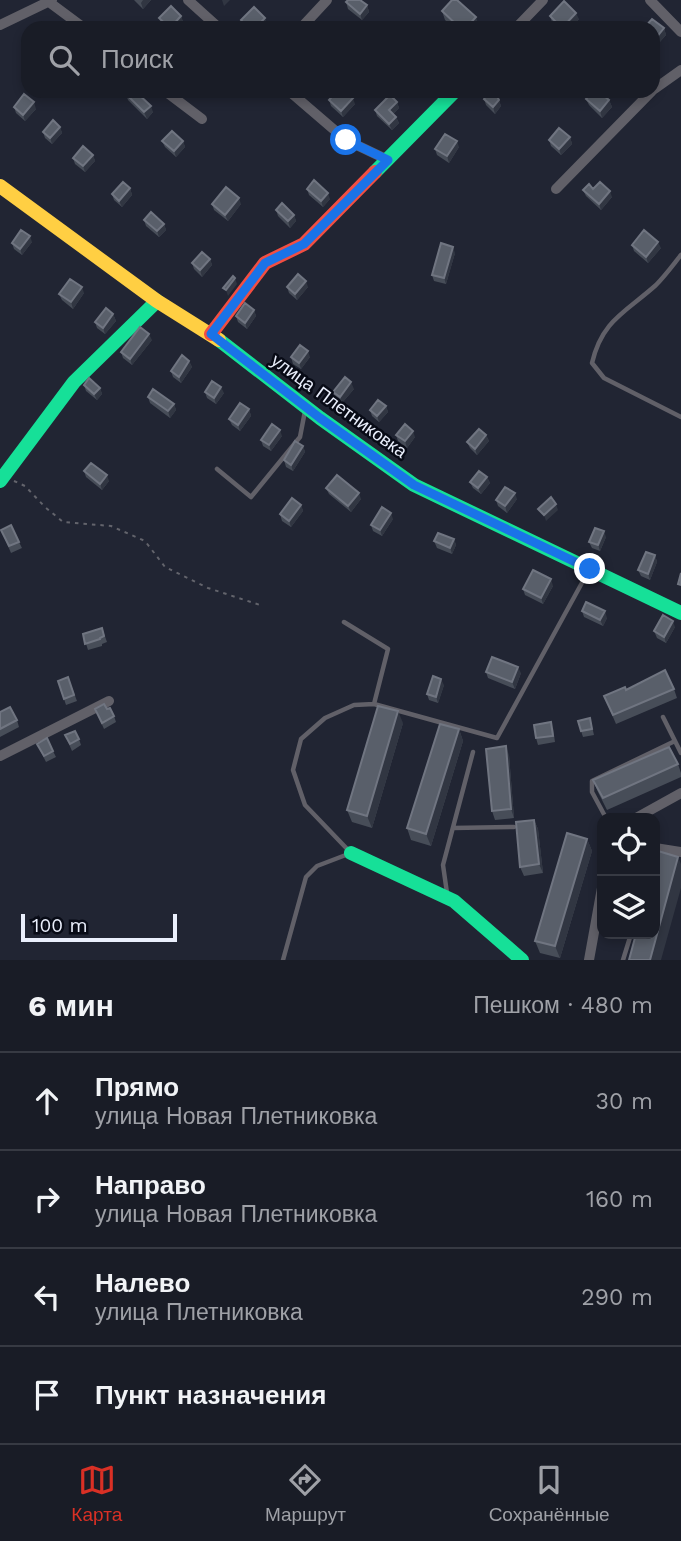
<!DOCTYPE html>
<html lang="ru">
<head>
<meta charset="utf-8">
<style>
  body { margin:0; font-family:"Work Sans",sans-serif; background:#262932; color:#f1f3f6 }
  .controls { position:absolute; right:21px; bottom:21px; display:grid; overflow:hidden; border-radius:14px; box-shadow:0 4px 10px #0003 }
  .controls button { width:63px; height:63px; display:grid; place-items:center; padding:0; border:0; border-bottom:2px solid #373a43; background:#191c26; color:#f1f3f6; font:35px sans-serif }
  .scale { position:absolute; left:21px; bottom:18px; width:156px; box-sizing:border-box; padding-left:7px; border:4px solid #eaeffc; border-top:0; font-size:19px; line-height:24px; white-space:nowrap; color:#eaeffc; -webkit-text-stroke:5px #080b16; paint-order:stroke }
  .stop { position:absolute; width:21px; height:21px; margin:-16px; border:5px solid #1a73e8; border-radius:50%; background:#fff }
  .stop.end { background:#1a73e8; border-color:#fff; box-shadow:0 2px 7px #0008 }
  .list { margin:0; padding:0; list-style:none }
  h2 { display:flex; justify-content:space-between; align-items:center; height:91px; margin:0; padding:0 28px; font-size:30px }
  h2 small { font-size:23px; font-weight:400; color:#9fa1a7 }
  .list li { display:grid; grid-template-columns:46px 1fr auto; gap:21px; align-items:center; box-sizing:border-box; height:98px; padding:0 28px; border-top:2px solid #373a43 }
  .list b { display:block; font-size:26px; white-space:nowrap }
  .list p { margin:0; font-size:23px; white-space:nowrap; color:#9fa1a7 }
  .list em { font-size:23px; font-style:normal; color:#9fa1a7 }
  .icon { flex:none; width:38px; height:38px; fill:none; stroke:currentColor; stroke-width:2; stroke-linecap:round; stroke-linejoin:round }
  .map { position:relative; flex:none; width:681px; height:960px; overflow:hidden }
  .search { position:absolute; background:#191c26; box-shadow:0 4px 10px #0003; left:21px; right:21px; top:21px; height:77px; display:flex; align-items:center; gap:18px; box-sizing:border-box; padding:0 24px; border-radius:21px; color:#9fa1a7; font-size:26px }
  .sheet { height:483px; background:#191c26 }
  nav { display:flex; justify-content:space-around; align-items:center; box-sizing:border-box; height:98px; border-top:2px solid #373a43; background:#191c26; font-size:19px; color:#9fa1a7 }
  nav a { display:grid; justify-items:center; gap:4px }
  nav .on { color:#d93025 }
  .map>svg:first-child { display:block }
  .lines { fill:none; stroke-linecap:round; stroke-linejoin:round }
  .path { stroke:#63646c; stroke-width:2; stroke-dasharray:3.5 5; stroke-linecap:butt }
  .lane { stroke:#616068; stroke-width:4.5 }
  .street { stroke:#616068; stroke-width:10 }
  .fast { stroke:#16e098; stroke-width:14 }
  .slow { stroke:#ffcf43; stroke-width:14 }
  .jam { stroke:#f24e42; stroke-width:14 }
  .wall { fill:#474d58 }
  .shaded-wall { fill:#313642 }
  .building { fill:#595f6a; stroke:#707581; stroke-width:2 }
  .route { stroke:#1a73e8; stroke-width:9 }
  .labels { text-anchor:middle; stroke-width:5; stroke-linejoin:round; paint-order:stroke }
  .street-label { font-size:18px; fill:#eaeffc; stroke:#080b16 }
</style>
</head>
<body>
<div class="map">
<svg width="681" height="960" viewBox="0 0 681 960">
  <rect width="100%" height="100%" fill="#212533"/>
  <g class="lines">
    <path class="path" d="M14,481L25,486L45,507L63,522L111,526L145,541L165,567L208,588L263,606"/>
    <path class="lane" d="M681,255C673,265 665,276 656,285C626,312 602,320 592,363L604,378L681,417
      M217,469L251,497L300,437L305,411
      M344,622L388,649L374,704L497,738L589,570
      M663,717L681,753
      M606,818L592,792V781L675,741
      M453,828L514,827
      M447,893L443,865L473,752
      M283,960L306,877L317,866L351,853L305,805L293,770L301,739L325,718L354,705L374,704
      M623,960L631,934"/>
    <path class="street" d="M188,0L219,28
      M650,0L681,32
      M49,2L84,28
      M0,25L52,0
      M301,28L327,0
      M516,28L543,0
      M653,90L681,70
      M165,91L202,119
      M289,91L346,140L388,160
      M556,189L652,91
      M0,756L109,701
      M636,818L681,793
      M655,848L681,852
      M589,960L602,888"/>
    <path class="fast" d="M375,172L455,91
      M219,340L320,418L414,485L681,613
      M0,481L74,382L157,301
      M351,853L454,901L522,960"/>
    <path class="slow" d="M0,186L157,301L219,340"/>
    <path class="jam" d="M211,334L265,263L304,244L375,172"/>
  </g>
  <path class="wall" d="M134,0H151L143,9Z
    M346,2L367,5L369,12L362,20L348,9Z
    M442,11L479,26L478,28H454L445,20Z
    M181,16L183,22L178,28H166L161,24L159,18Z
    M550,16L579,19L570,28H558L552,22Z
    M653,28H664L666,35L658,44L653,39Z
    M483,91L501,95L498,98L501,106L495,114L486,105L484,99L485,97Z
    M126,94L153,112L147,119L128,100Z
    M586,99L609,100L612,107L602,118L589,105Z
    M329,100L355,104L343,117L331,106Z
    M397,102L399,108L393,114L396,117L399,123L392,130L377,116L375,110Z
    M14,107L36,109L25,121L16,113Z
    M60,127L62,133L52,144L45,138L43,132Z
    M570,137L572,144L561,155L551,146L549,140Z
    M162,141H183L185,147L176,157L165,147Z
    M459,147L449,163L437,155L435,149Z
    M93,155L95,161L85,172L75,164L73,158Z
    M130,188L132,195L122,207L114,200L112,194Z
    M307,189L330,199L323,207L309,195Z
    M593,189L612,197L601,210L586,196L583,190Z
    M212,204H241L228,221L214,210Z
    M276,210L294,215L296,221L290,228L278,216Z
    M144,220L164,224L166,230L159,237L146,226Z
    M32,242L22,255L14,249L12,243Z
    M632,245L661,248L648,263L634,251Z
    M455,253L446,284L434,281L432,275Z
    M210,259L212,265L202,277L194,269L192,263Z
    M287,287H308L297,300L289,293Z
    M84,293L73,309L62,300L59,294Z
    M254,310L256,316L247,329L238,322L236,316Z
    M113,314L116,321L105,334L97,328L95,322Z
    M152,340L132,365L123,358L121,352Z
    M291,357H310L301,369L293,364Z
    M189,361L192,367L181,383L173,377L171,371Z
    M84,385L100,388L102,394L97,400L86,391Z
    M354,389L342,403L335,398L333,392Z
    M205,392L224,393L216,404L207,398Z
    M148,397L174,404L176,410L170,418L150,403Z
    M386,406L388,412L379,422L372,416L370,410Z
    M249,409L251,416L240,431L232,425L229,419Z
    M396,435L415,437L407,448L398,441Z
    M486,435L489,441L477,455L470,448L467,442Z
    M282,436L271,451L263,446L261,440Z
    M303,446L305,452L293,471L286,467L284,460Z
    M84,471L109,481L102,490L86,477Z
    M487,477L490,483L481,494L473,488L470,482Z
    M326,488L361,499L351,512L329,494Z
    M517,499L507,513L498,506L496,500Z
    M301,505L303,511L291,527L282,521L280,514Z
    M393,519L382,536L373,531L371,525Z
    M1,530L19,542L22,548L11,553Z
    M606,537L600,551L592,548L589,542Z
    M454,539L456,545L452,554L437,548L434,541Z
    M655,555L657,562L650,580L641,576L638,570Z
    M553,586L543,604L525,595L523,589Z
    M582,611L607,618L603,626L584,617Z
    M675,627L666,643L657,638L654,631Z
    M102,628L107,642L102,644V646L88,650L83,634Z
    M486,672L521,673L515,689L488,678Z
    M68,677L77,701L66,705L58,681Z
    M444,685L438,703L429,700L427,694Z
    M674,689L677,698L616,724L604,696L626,690Z
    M95,709H107L114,716L116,722L104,729Z
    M0,712L17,720L19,727L0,737Z
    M590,718L594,735L583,737L581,731Z
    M403,723L372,828L352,822L347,810Z
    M553,728L555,742L538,745L536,738Z
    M459,729L463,741L431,846L411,840L407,828Z
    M65,735L79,739L81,745L72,751Z
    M37,744L53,751L56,757L46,762Z
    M509,755L514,818L495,820L492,811Z
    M678,764L681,773V777L607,810L598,792L593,780Z
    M534,820L538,829L543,873L524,876L520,867Z
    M587,839L592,851L560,958L540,953L535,941Z"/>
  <path class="shaded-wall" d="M143,0H151L143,9L141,3Z
    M222,0H230L224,6Z
    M367,5L369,12L362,20L360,14Z
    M576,13L579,19L570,28H562Z
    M181,16L183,22L178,28H170Z
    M476,17L479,26L478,28H466Z
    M265,18L267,24L263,28H255Z
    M664,28L666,35L658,44L656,38Z
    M497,91H500L501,95L497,99L495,93Z
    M353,98L355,104L343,117L341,111Z
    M499,100L501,106L495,114L493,107Z
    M609,100L612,107L602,118L600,111Z
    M34,102L36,109L25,121L23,115Z
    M397,102L399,108L391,116L389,110Z
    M151,106L153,112L147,119L144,112Z
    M396,117L399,123L392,130L389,124Z
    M60,127L62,133L52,144L50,138Z
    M570,137L572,144L561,155L559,149Z
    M183,141L185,147L176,157L174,151Z
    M457,141L459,147L449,163L447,156Z
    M93,155L95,161L85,172L83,166Z
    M130,188L132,195L122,207L119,201Z
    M610,191L612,197L601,210L599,204Z
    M328,193L330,199L323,207L321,201Z
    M239,198L241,204L228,221L225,215Z
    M294,215L296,221L290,228L288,221Z
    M164,224L166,230L159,237L157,231Z
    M30,236L32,242L22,255L20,249Z
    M658,242L661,248L648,263L646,257Z
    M453,247L455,253L446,284L444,278Z
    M210,259L212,265L202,277L200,270Z
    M235,278L237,284L228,296L226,290Z
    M306,281L308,287L297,300L295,294Z
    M82,287L84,293L73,309L71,302Z
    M254,310L256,316L247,329L245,323Z
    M113,314L116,321L105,334L103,328Z
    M149,334L152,340L132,365L130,359Z
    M308,351L310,357L301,369L299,363Z
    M189,361L192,367L181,383L179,377Z
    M351,382L354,389L342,403L340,397Z
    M221,387L224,393L216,404L214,398Z
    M100,388L102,394L97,400L94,394Z
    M174,404L176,410L170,418L168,411Z
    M386,406L388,412L379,422L377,416Z
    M249,409L251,416L240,431L238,425Z
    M280,430L282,436L271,451L269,445Z
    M413,431L415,437L407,448L405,441Z
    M486,435L489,441L477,455L475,449Z
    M303,446L305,452L293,471L291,465Z
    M107,475L109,481L102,490L100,484Z
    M487,477L490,483L481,494L478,488Z
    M359,493L361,499L351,512L348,506Z
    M515,493L517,499L507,513L505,506Z
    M556,504L558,510L546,521L544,515Z
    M301,505L303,511L291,527L289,521Z
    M391,513L393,519L382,536L380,530Z
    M604,531L606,537L600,551L598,545Z
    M454,539L456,545L452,554L450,548Z
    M655,555L657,562L650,580L648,574Z
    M551,579L553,586L543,604L541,598Z
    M605,611L607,618L603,626L600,620Z
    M673,621L675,627L666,643L664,637Z
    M518,667L521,673L515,689L512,682Z
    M441,679L444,685L438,703L436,697Z
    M398,711L403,723L372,828L367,816Z
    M459,729L463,741L431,846L426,834Z
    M506,746L509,755L514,818L511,809Z
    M534,820L538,829L543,873L539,864Z
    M587,839L592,851L560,958L555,946Z
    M678,857L681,864V888L661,960H650Z"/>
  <path class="building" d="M348,0H360L367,5L360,14L346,2Z
    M452,0H457L476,17L466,28H460L442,11Z
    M564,1L576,13L562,28L550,16Z
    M171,6L181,16L170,28L159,18Z
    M254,7L265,18L255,28H249L241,20Z
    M652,19L664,28L656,38L653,35V28H644Z
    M129,91H135L151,106L144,112L126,94Z
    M337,91H346L353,98L341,111L329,100Z
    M483,91H497L495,93L499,100L493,107L484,99L487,95Z
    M593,91H598L609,100L600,111L586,99Z
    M24,94L34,102L23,115L14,107Z
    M390,95L397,102L389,110L396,117L389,124L375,110Z
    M53,120L60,127L50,138L43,132Z
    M559,128L570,137L559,149L549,140Z
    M172,131L183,141L174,151L162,141Z
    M445,134L457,141L447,156L435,149Z
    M83,146L93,155L83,166L73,158Z
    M314,180L328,193L321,201L307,189Z
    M123,182L130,188L119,201L112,194Z
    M600,182L610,191L599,204L583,190L589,184L593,189Z
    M226,187L239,198L225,215L212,204Z
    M282,203L294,215L288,221L276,210Z
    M151,212L164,224L157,231L144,220Z
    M21,230L30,236L20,249L12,243Z
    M644,230L658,242L646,257L632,245Z
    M441,243L453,247L444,278L432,275Z
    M202,252L210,259L200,270L192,263Z
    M298,274L306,281L295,294L287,287Z
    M233,276L235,278L226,290L223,288Z
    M70,279L82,287L71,302L59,294Z
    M245,303L254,310L245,323L236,316Z
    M106,308L113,314L103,328L95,322Z
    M140,327L149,334L130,359L121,352Z
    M300,345L308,351L299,363L291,357Z
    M182,355L189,361L179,377L171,371Z
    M345,377L351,382L340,397L333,392Z
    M89,378L100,388L94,394L84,385Z
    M212,381L221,387L214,398L205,392Z
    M153,389L174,404L168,411L148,397Z
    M378,400L386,406L377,416L370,410Z
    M240,403L249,409L238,425L229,419Z
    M272,424L280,430L269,445L261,440Z
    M405,424L413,431L405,441L396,435Z
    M479,429L486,435L475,449L467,442Z
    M295,441L303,446L291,465L284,460Z
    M91,463L107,475L100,484L84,471Z
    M479,471L487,477L478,488L470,482Z
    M337,475L359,493L348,506L326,488Z
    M505,487L515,493L505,506L496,500Z
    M551,497L556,504L544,515L538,509Z
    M292,498L301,505L289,521L280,514Z
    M382,507L391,513L380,530L371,525Z
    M11,525L19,542L9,546L1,530Z
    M595,528L604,531L598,545L589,542Z
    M438,533L454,539L450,548L434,541Z
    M646,552L655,555L648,574L638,570Z
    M533,570L551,579L541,598L523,589Z
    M681,573V585L678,584Z
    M586,602L605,611L600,620L582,611Z
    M663,615L673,621L664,637L654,631Z
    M102,628L104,636L100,638V639L85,644L83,634Z
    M492,657L518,667L512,682L486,672Z
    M665,670L674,689L613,715L604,696L625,687L626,690Z
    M433,676L441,679L436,697L427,694Z
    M68,677L74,695L64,699L58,681Z
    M104,704L107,709L110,708L114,716L102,723L95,709Z
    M378,706L398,711L367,816L347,810Z
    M10,707L17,720L0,729V712Z
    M590,718L592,729L581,731L578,721Z
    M551,722L553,736L536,738L534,725Z
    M440,724L459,729L426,834L407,828Z
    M75,731L79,739L70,744L65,735Z
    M47,738L53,751L44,756L37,744Z
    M506,746L511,809L492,811L486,749Z
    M669,747L678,764L603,798L593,780Z
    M534,820L539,864L520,867L516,822Z
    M567,833L587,839L555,946L535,941Z
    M658,851L678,857L650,960H629L636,934H655V865Z"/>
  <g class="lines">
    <path class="route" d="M346,140L388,160L304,244L265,263L211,334L320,418L414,485L590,569"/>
  </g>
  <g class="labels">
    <g class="street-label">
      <text transform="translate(339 406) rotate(36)" y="6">улица Плетниковка</text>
    </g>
  </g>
</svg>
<div class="controls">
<button><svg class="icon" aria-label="locate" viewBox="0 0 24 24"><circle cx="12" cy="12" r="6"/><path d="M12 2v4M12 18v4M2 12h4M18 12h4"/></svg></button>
<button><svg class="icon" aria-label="layers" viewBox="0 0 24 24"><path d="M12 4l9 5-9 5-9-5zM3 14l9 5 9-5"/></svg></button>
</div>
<div class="scale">100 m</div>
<div class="stop" style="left:346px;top:140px"></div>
<div class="stop end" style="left:590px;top:569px"></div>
<div class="search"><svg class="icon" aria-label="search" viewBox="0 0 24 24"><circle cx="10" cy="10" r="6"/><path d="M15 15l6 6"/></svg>Поиск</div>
</div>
<section class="sheet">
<h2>6 мин<small>Пешком · 480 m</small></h2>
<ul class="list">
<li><svg class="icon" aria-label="ahead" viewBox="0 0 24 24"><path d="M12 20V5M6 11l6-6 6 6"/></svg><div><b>Прямо</b><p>улица Новая Плетниковка</p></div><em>30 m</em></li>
<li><svg class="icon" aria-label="right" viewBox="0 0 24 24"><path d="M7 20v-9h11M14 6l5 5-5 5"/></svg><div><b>Направо</b><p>улица Новая Плетниковка</p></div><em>160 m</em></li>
<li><svg class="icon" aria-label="left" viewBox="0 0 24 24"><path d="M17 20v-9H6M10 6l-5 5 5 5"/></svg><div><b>Налево</b><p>улица Плетниковка</p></div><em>290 m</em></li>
<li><svg class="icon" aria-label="arrive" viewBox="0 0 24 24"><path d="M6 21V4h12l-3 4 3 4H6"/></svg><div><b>Пункт назначения</b></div></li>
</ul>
</section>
<nav>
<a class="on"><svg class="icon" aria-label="map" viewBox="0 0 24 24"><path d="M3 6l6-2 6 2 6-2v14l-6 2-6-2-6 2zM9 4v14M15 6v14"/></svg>Карта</a>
<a><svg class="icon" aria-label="directions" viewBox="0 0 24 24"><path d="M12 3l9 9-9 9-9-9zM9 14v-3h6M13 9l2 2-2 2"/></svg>Маршрут</a>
<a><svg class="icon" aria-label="saved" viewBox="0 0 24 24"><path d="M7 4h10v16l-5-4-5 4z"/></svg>Сохранённые</a>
</nav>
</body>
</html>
